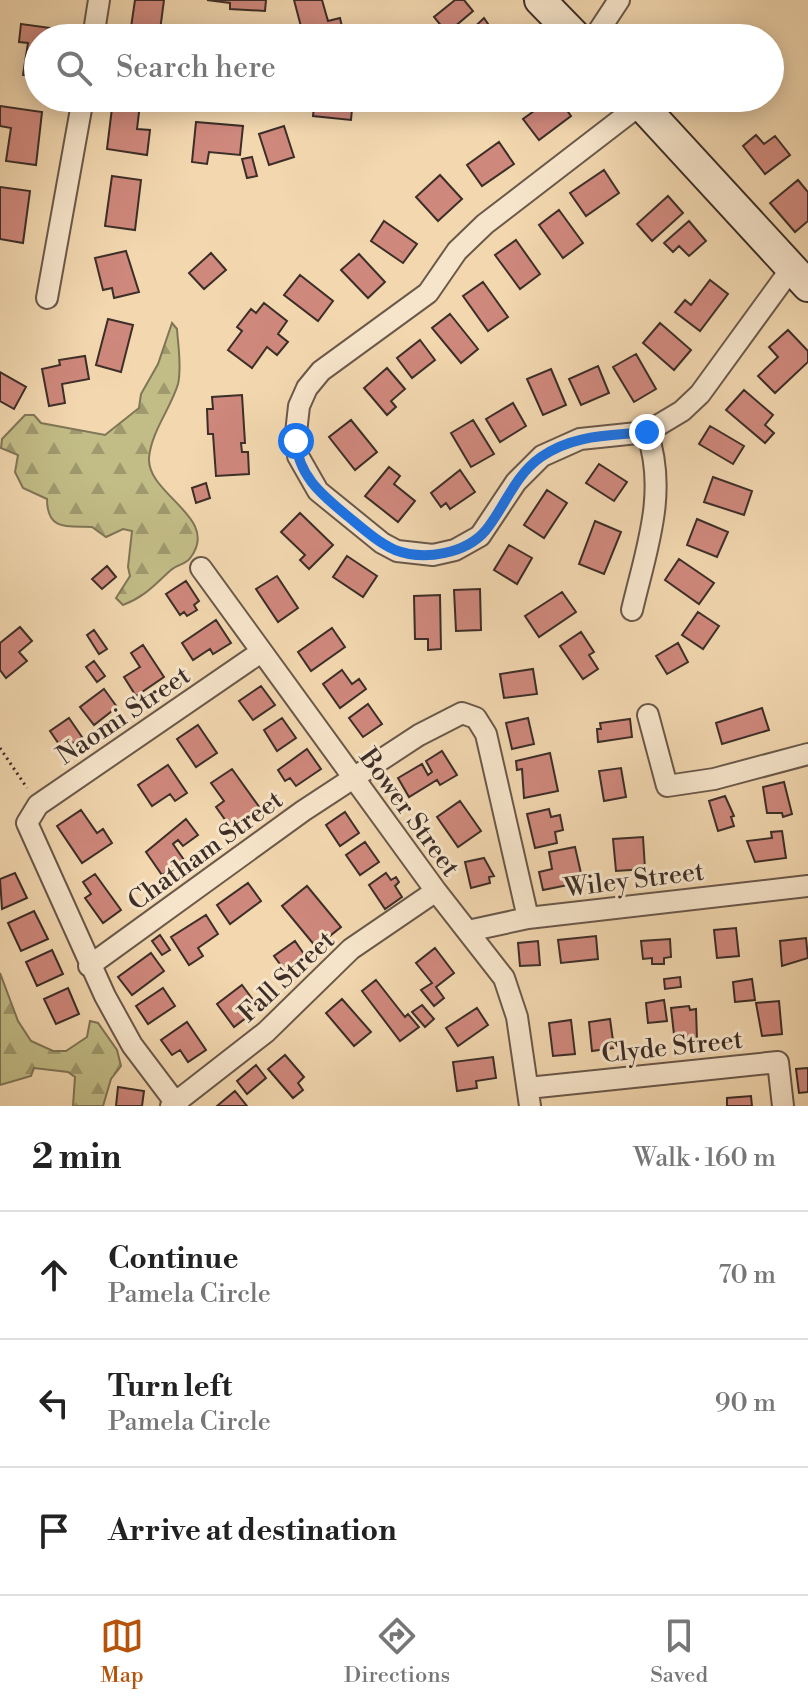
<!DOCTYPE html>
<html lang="en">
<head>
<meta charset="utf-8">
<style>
  body { margin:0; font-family:"Libre Bodoni",serif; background:#f6f6f6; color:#222 }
  .stop { position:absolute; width:24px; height:24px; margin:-18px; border:6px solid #1a73e8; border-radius:50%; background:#fff }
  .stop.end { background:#1a73e8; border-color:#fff; box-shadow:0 2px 8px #0008 }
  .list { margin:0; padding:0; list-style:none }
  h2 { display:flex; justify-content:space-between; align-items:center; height:104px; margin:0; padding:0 32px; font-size:34px }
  h2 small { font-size:26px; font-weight:400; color:#767676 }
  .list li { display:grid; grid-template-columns:52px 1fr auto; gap:24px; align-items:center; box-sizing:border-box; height:128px; padding:0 32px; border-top:2px solid #e0e0e0 }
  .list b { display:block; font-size:30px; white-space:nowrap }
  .list p { margin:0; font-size:26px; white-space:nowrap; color:#767676 }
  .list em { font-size:26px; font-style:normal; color:#767676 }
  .icon { flex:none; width:44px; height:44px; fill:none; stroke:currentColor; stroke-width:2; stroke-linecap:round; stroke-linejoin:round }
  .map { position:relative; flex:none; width:808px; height:1106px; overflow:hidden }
  .search { position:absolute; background:#fff; box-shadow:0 4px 20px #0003; left:24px; right:24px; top:24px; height:88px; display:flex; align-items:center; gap:20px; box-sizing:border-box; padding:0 28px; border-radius:44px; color:#767676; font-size:30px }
  .sheet { height:488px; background:#fff }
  nav { display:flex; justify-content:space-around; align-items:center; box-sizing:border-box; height:112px; border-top:2px solid #e0e0e0; background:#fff; font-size:22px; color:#767676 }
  nav a { display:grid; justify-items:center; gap:4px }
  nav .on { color:#b45309 }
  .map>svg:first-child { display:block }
  .forest { fill:url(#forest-firs); stroke:#7f7557; stroke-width:2 }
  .building { fill:#cf887c; stroke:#3c2e28; stroke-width:2 }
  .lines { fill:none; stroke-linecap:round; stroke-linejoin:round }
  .minor-casing { stroke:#6a584a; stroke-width:24 }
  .secondary-casing { stroke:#3c2e28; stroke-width:34 }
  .path { stroke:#3c2e28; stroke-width:3; stroke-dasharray:2 4; stroke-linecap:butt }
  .minor { stroke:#f7e5cb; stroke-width:20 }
  .secondary { stroke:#f7e5cb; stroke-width:30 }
  .route { stroke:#1a73e8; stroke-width:10 }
  .labels { text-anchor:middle; stroke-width:6; stroke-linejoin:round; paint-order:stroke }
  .street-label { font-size:26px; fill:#3c2e28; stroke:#f7e5cb }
</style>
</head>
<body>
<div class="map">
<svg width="808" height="1106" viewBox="0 0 808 1106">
  <defs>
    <pattern id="forest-firs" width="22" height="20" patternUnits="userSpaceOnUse" patternTransform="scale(2)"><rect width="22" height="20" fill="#c2bc86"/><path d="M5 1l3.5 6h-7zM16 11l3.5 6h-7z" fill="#9f996e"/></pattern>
  </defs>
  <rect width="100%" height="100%" fill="#f2d7af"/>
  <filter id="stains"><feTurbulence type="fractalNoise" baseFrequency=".0025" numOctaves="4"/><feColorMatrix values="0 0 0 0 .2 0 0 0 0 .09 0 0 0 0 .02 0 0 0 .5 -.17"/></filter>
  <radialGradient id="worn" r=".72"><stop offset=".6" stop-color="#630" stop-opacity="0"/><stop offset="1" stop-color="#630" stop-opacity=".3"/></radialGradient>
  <path class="forest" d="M172,323L177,329C178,345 182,367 178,384C171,408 151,432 149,458C147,495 220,517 191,557C186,565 177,564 171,570C154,585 146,596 123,605L116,598L130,576L128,567L132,531L123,529L106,537L92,527C69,526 47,532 47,499L23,488L15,472L18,455L1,448L2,439L25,415H34L41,423L105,435L139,408L141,394L158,364Z
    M0,973L18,1021L31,1041L53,1051H66L87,1037L90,1021L98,1023L117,1050L121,1066L111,1079L103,1106H73L75,1077L68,1072L34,1068L31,1076L0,1085Z"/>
  <path class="building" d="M135,0H164L159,38L130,34Z
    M207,0H266L265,11L230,9V3Z
    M294,0H322L328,21L340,18L344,35L304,38Z
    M455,0H464L473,11L447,33L434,17Z
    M484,18L497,37L463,38Z
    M21,24L58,29L57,38H38V77L23,75L28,43L19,42Z
    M315,98H353L351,120L313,116Z
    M552,98H558L571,116L539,140L523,119Z
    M113,100L140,104L137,129L150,130L147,155L107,149Z
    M0,106L42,112L36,165L6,161L11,128L0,126Z
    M196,122L243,126L240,155L209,152L207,164L192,162Z
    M284,126L294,157L269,165L259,134Z
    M756,135L764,144L775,136L790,155L765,174L743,146Z
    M499,142L514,164L482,186L467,165Z
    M252,157L257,176L247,178L242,159Z
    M604,170L619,193L586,216L570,193Z
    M440,175L462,199L438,221L416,197Z
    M112,176L141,180L135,230L105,226Z
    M798,180L808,192V221L795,232L770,203Z
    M0,187L30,191L23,243L0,239Z
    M668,196L683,213L652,241L637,224Z
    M559,210L583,243L563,258L539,225Z
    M384,221L417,244L403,263L371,241Z
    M689,221L706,241L689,256L679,246L673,252L664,243Z
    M516,240L540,274L520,289L495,255Z
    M126,251L139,292L114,298L112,288L103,290L95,258Z
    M211,253L226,270L204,289L189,273Z
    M359,254L385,282L368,298L341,270Z
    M300,275L333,301L318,321L284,295Z
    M710,280L728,294L700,331L675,312L685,300L691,305Z
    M483,282L508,317L488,331L463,296Z
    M264,303L287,321L278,334L288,342L277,355L267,347L252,368L228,350L242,331L237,327L251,309L256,313Z
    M450,314L478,349L461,363L432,328Z
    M108,319L133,325L121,372L96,365Z
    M660,323L691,350L674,370L643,343Z
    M788,330L808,351V362L775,393L758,376L778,357L769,347Z
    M420,340L435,360L412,378L397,358Z
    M636,354L656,389L634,402L613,367Z
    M85,356L89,379L62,384L65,403L49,406L42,369L60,365L59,360Z
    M598,366L609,393L581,405L569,379Z
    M387,368L405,389L391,401L396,407L387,415L364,388Z
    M551,369L566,405L543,415L527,379Z
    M0,372L26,387L14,409L0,401Z
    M744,390L773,415L765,425L774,433L765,443L726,410Z
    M242,395L245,443H241L242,452H248L249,474L216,476L213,434H208L207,409H213L212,397Z
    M513,403L526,426L500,442L486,419Z
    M351,420L377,452L355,470L329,437Z
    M473,420L494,454L471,467L451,433Z
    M710,426L744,446L733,464L699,444Z
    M599,464L627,482L614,501L586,483Z
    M389,467L400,476L394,484L415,501L398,522L365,496Z
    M460,470L475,492L450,509L446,503L441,507L431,493Z
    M713,477L752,491L744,515L704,502Z
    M206,483L210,498L196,503L192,488Z
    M547,490L567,503L544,538L524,525Z
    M300,513L333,545L309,569L300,560L305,555L281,532Z
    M697,519L728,532L717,557L687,545Z
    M595,521L621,532L604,574L579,564Z
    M509,545L532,558L517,584L494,570Z
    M347,556L377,576L363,597L333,577Z
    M679,559L714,583L699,604L665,580Z
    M107,566L116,577L102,589L92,579Z
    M277,576L298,608L278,622L256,589Z
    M186,581L199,601L194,605L197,610L187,616L184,612L180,615L166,594Z
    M480,589L481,630L456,631L454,590Z
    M562,592L576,612L539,637L525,616Z
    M440,595L441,649L428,650V639H415L414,596Z
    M698,612L719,626L703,649L682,635Z
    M216,620L231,643L213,654L210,649L193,660L182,643Z
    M20,627L32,641L19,652L27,661L6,678L0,670V643Z
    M332,628L345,647L311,671L298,652Z
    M94,630L107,649L99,654L87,635Z
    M581,632L594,652L589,655L598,669L583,679L560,646Z
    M678,643L688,662L667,674L656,656Z
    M143,645L164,677L136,696L124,677L140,667L131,653Z
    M94,661L105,676L97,682L86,667Z
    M533,669L537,694L504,698L500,674Z
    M342,670L352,684L359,679L366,689L340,708L323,684Z
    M261,686L275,705L253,720L239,701Z
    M104,689L117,707L94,725L80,707Z
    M368,704L382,724L363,737L349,718Z
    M762,708L769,730L722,744L716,723Z
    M69,718L82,737L63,750L50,731Z
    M282,718L296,738L277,751L264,730Z
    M528,718L534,744L512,749L506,723Z
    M630,719L632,737L598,742L597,729H601L600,723Z
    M198,725L217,753L196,767L177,739Z
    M307,749L321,769L296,786L290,778L285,781L278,770Z
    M442,751L457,775L440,785L437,780L409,797L398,778L422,764L428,775L432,772L426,761Z
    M550,753L558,791L524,798L522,769L517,770L516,761Z
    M168,765L187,793L175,801L170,794L152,806L138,785Z
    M621,768L626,797L604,801L599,771Z
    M232,769L260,808L231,828L216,807L224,801L211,783Z
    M784,782L792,814L783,817L782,813H767L763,787Z
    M725,796L734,816L731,817L734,826L718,831L709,801Z
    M460,801L481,831L458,847L437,817Z
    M549,809L551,817L560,815L563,830L555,832L557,843L535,848L527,814Z
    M81,810L97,833L103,829L112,843L82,863L57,826Z
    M345,812L359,833L340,846L326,825Z
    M186,819L198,835L183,846L178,840L173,844L184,860L162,875L146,852Z
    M782,831L786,858L755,862L747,841L772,838L771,832Z
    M643,837L645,869L616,871L613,839Z
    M365,842L379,862L360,875L346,855Z
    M575,847L583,882L543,890L539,872L552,869L549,852Z
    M484,858L494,876L489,877L490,883L471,888L465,862Z
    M15,873L27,898L2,909L0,879Z
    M386,873L391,880L396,877L399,882L395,886L402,897L385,909L369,885Z
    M95,874L121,910L103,923L85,898L91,894L83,882Z
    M248,883L261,901L230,924L217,905Z
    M307,886L341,927L316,947L282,906Z
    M34,911L48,939L21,951L8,923Z
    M206,915L218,934L198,948L203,956L189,965L171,937Z
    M736,928L739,956L717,958L714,930Z
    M160,935L170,950L162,955L152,941Z
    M596,936L598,959L561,963L558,940Z
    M806,938L808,958L782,966L780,941Z
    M670,939L671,957L664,958V964H652V958L643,959L641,941Z
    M295,941L306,957L286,972L274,956Z
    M538,941L540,965L520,966L518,943Z
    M435,948L454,973L436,987L444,998L434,1006L421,990L432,983L416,963Z
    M52,950L63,974L37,986L26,962Z
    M151,953L164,971L132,995L118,977Z
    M680,977L681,987L665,989L664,979Z
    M752,979L755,1000L735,1002L733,982Z
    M376,980L405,1017L408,1014L419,1027L400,1041L362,991Z
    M242,985L259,1008L234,1027L217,1004Z
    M68,988L79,1014L56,1024L44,999Z
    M163,988L175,1006L148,1024L136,1006Z
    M342,999L371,1032L354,1046L326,1013Z
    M664,1000L667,1021L648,1023L646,1003Z
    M779,1001L782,1034L762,1036L756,1003Z
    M422,1005L434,1019L425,1027L412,1012Z
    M689,1006L690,1010L696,1009L697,1040L675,1043L671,1008Z
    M477,1008L488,1025L458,1046L446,1028Z
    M610,1019L614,1048L592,1051L589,1022Z
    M571,1020L575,1054L553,1056L549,1023Z
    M187,1022L206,1050L188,1062L180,1050L172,1055L161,1040Z
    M285,1055L304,1077L298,1083L303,1090L293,1098L268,1069Z
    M493,1057L496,1078L476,1081L477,1088L457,1091L453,1062Z
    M256,1065L266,1078L247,1094L237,1081Z
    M808,1068V1092L799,1093L796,1069Z
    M118,1087L144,1091L142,1106H116Z
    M235,1091L247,1106H217Z
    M751,1096L752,1106H727V1098Z"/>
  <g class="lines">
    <g class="minor-casing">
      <path id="minor" d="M93,38L99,0
        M594,38L619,0
        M641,104L485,224L457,251L428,293L321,371L307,388L299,406L296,433L298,456L318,491L382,543L397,551L433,555L455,550L480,536L516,482L542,456L580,439L647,432L682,411L700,394L791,269
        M47,298L83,98
        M201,568L436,891L504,978L517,1017L530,1106
        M632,610C646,550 668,493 647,432
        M648,715L667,786L714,779L808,754
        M468,931L528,918L808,886
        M89,966L303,811L419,735L462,713L476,718L486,734L528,918
        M528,1088L778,1062L783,1106
        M171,1106L266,1032L351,949L436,891
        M178,1106L132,1045L105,996L27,823L38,805L261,652"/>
    </g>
    <g class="secondary-casing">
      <path id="secondary" d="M540,0L577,38
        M635,98L808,286"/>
    </g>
    <path class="path" d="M0,748L27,788"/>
    <use href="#minor" class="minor"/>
    <use href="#secondary" class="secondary"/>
  </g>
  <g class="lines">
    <path class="route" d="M296,441C298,475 321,494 345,514C361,527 377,542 395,550C424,561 466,554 486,530C506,505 514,476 541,457C574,434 610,436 647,432"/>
  </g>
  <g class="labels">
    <g class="street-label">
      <text transform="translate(123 715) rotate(-34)" y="9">Naomi Street</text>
      <text transform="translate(410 812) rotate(54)" y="9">Bower Street</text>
      <text transform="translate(205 850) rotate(-36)" y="9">Chatham Street</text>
      <text transform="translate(634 879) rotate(-7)" y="9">Wiley Street</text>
      <text transform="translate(286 976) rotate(-43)" y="9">Fall Street</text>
      <text transform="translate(672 1046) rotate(-6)" y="9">Clyde Street</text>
    </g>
  </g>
  <rect width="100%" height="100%" filter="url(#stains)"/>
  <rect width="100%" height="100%" fill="url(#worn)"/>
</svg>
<div class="stop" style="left:296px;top:441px"></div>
<div class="stop end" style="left:647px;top:432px"></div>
<div class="search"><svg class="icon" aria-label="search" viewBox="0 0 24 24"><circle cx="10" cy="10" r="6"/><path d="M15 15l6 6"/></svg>Search here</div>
</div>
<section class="sheet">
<h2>2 min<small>Walk · 160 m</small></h2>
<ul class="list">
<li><svg class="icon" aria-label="ahead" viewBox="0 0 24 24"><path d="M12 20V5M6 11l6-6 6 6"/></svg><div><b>Continue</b><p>Pamela Circle</p></div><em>70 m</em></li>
<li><svg class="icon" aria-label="left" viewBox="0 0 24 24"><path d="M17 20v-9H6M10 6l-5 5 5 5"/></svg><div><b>Turn left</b><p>Pamela Circle</p></div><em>90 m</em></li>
<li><svg class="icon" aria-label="arrive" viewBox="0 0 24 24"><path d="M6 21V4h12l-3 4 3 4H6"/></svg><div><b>Arrive at destination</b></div></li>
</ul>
</section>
<nav>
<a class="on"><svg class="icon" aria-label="map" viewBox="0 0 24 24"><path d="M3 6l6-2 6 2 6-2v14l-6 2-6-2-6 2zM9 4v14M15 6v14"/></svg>Map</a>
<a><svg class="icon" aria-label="directions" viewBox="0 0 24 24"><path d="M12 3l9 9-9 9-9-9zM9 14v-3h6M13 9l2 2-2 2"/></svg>Directions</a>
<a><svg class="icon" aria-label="saved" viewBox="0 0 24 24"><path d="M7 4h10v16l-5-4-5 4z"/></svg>Saved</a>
</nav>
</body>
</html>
